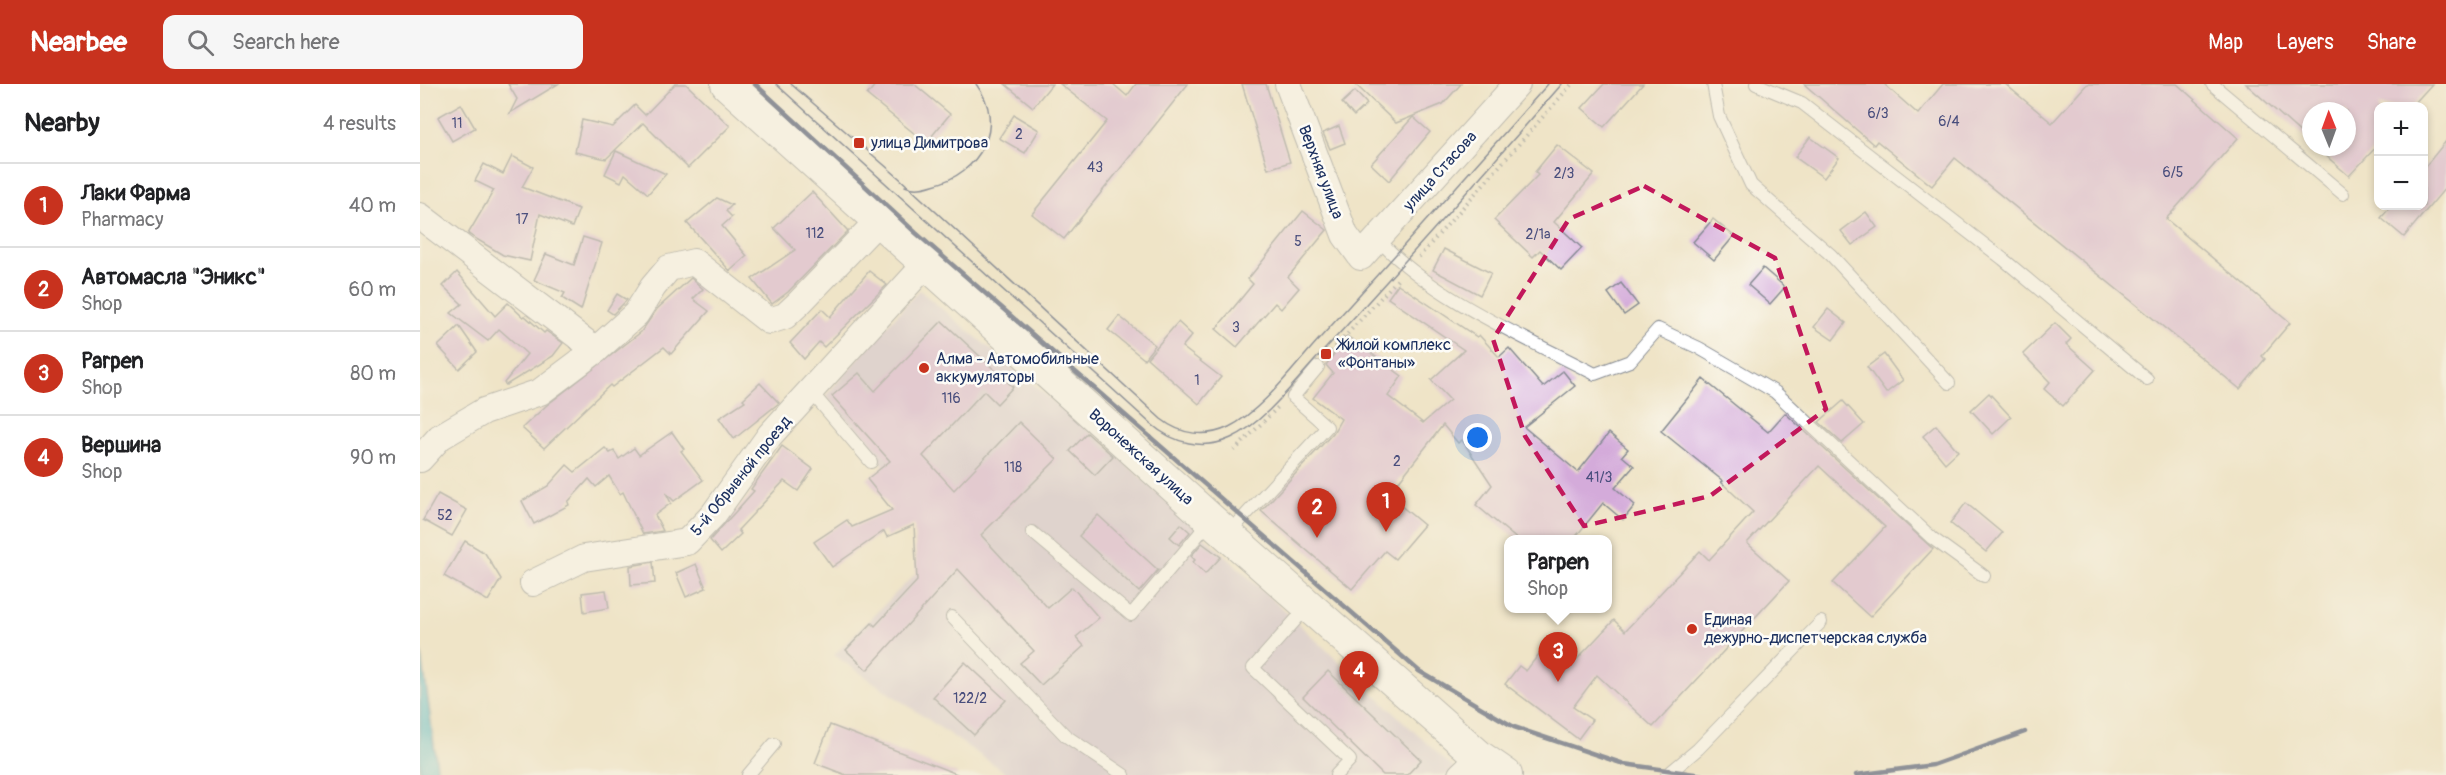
<!DOCTYPE html>
<meta charset="utf-8">
<style>
body{margin:0;font-family:Pangolin,sans-serif;background:#f6f6f6;color:#202124}
.controls{position:absolute;right:18px;top:18px;display:grid;overflow:hidden;border-radius:12px;box-shadow:0 3px 9px #0003}
.controls button{width:54px;height:54px;display:grid;place-items:center;padding:0;border:0;border-bottom:2px solid #e0e0e0;background:#fff;color:#202124;font:30px sans-serif}
.compass{position:absolute;left:1882px;top:18px;width:54px;height:54px;border-radius:50%;background:#fff;box-shadow:0 3px 9px #0003;rotate:359deg}
.you{position:absolute;left:1058px;top:354px;width:21px;height:21px;margin:-15px;border:4px solid #fff;border-radius:50%;background:#1a73e8;box-shadow:0 0 0 9px #1a73e833}
.badge{display:grid;place-items:center;width:39px;height:39px;border-radius:50%;background:#c8321e;color:#fff;font-size:20px;font-weight:700}
.pin{position:absolute;translate:-50% -50px;filter:drop-shadow(0 2px 3px #0008)}
.pin::after{content:'';position:absolute;top:32px;width:21px;height:18px;background:inherit;clip-path:polygon(0 0,100% 0,50% 100%)}
.popup{position:absolute;left:1084px;top:451px;width:108px;height:78px;box-sizing:border-box;display:grid;place-content:center;border-radius:12px;background:#fff;filter:drop-shadow(0 2px 4px #0005);font-size:20px;white-space:nowrap;color:#757577}
.popup b{font-size:22px;color:#202124}
.popup::after{content:'';position:absolute;left:50%;top:100%;margin-left:-12px;border:12px solid transparent;border-top-color:#fff}
.list{margin:0;padding:0;list-style:none}
h2{display:flex;justify-content:space-between;align-items:center;height:78px;margin:0;padding:0 24px;font-size:26px}
h2 small{font-size:20px;font-weight:400;color:#757577}
.list li{display:grid;grid-template-columns:39px 1fr auto;gap:18px;align-items:center;box-sizing:border-box;height:84px;padding:0 24px;border-top:2px solid #e0e0e0}
.list b{display:block;font-size:22px;white-space:nowrap}
.list p{margin:0;font-size:20px;white-space:nowrap;color:#757577}
.list em{font-size:20px;font-style:normal;color:#757577}
.icon{flex:none;width:33px;height:33px;fill:none;stroke:currentColor;stroke-width:2;stroke-linecap:round;stroke-linejoin:round}
.map{position:relative;flex:none;width:2026px;height:691px;overflow:hidden}
header{display:flex;align-items:center;gap:36px;box-sizing:border-box;height:84px;padding:0 30px;background:#c8321e;color:#fff}
header strong{font-size:28px}
nav{display:flex;gap:33px;margin-inline-start:auto;font-size:21px}
.search{width:420px;height:54px;background:#f6f6f6;display:flex;align-items:center;gap:15px;box-sizing:border-box;padding:0 21px;border-radius:12px;color:#757577;font-size:22px}
main{display:flex}
aside{flex:1;background:#fff}
.map>svg:first-child{display:block}
</style>
<header>
<strong>Nearbee</strong>
<div class="search"><svg class="icon" aria-label="search" viewBox="0 0 24 24"><circle cx="10" cy="10" r="6"/><path d="M15 15l6 6"/></svg>Search here</div>
<nav><a>Map</a><a>Layers</a><a>Share</a></nav>
</header>
<main>
<aside>
<h2>Nearby<small>4 results</small></h2>
<ul class="list">
<li><span class="badge">1</span><div><b>Лаки Фарма</b><p>Pharmacy</p></div><em>40 m</em></li>
<li><span class="badge">2</span><div><b>Автомасла &quot;Эникс&quot;</b><p>Shop</p></div><em>60 m</em></li>
<li><span class="badge">3</span><div><b>Parpen</b><p>Shop</p></div><em>80 m</em></li>
<li><span class="badge">4</span><div><b>Вершина</b><p>Shop</p></div><em>90 m</em></li>
</ul>
</aside>
<div class="map">
<svg width="2026" height="691" viewBox="0 0 2026 691">
<rect width="100%" height="100%" fill="#fdfcf7"/>
<filter id="ink" filterUnits="userSpaceOnUse"><feTurbulence type="fractalNoise" baseFrequency=".0167" numOctaves="2"/><feDisplacementMap in="SourceGraphic" scale="12" xChannelSelector="R" yChannelSelector="G"/><feConvolveMatrix kernelMatrix="1 2 1 2 8 2 1 2 1" color-interpolation-filters="sRGB"/></filter>
<filter id="wash" filterUnits="userSpaceOnUse"><feTurbulence type="fractalNoise" baseFrequency=".008" numOctaves="4" result="noise"/><feDisplacementMap in="SourceGraphic" scale="24" xChannelSelector="R" yChannelSelector="G"/><feGaussianBlur stdDeviation="1.35" result="paint"/><feColorMatrix in="noise" values="0 0 0 0 0 0 0 0 0 0 0 0 0 0 0 0 0 1.4 0 .05"/><feComposite in="paint" operator="in"/></filter>
<g filter="url(#wash)">
<rect width="100%" height="100%" fill="#efe4c7"/>
<!-- industrial -->
<polygon fill="#ccbed4" points="499,206 682,357 1041,691 589,691 414,571 528,457 405,312"/>
<!-- water -->
<polygon fill="#54bdd1" stroke="#387698" stroke-width="1.5" points="0,567 2,572 18,691 0,691"/>
<g id="blocks">
<!-- building -->
<g fill="#d4abda">
<polygon points="88,0 138,0 90,29 97,15"/>
<polygon points="255,0 266,0 310,42 268,84 223,39 186,75 155,68 162,36 193,43 215,21 225,31"/>
<polygon points="456,0 494,0 530,30 506,59 447,11"/>
<polygon points="585,0 632,0 613,23"/>
<polygon points="640,0 693,0 707,12 716,0 768,0 644,155 612,130 687,37"/>
<polygon points="822,0 846,0 870,78 848,85"/>
<polygon points="935,0 1041,0 1023,20 976,39"/>
<polygon points="1184,0 1223,0 1184,43 1162,24"/>
<polygon points="1384,0 1464,0 1498,30 1523,0 1585,0 1632,39 1667,0 1757,0 1818,54 1746,135 1870,239 1842,272 1845,275 1820,305 1535,74 1512,102 1457,57 1454,61"/>
<polygon points="1826,0 2012,0 1992,22 1959,22 1959,60 1929,92 1896,63 1927,63 1927,27 1891,27 1891,58"/>
<polygon points="935,7 947,20 934,32 922,19"/>
<polygon points="41,20 55,44 32,57 18,33"/>
<polygon points="594,31 619,46 605,69 579,54"/>
<polygon points="993,33 1010,48 969,97 951,80"/>
<polygon points="919,42 925,59 910,65 903,49"/>
<polygon points="1390,53 1419,74 1404,94 1375,73"/>
<polygon points="2026,57 2026,103 1984,153 1961,134 1971,122 2004,122 2004,84"/>
<polygon points="1137,61 1174,90 1134,138 1162,164 1141,186 1120,166 1113,173 1074,136 1118,91 1115,88"/>
<polygon points="196,67 246,90 228,110 205,90 201,98 185,90"/>
<polygon points="92,72 113,83 102,103 159,125 152,143 120,130 110,177 83,171 48,150 74,106 55,97 64,80 83,90"/>
<polygon points="392,108 428,147 368,208 352,220 332,195 375,166 354,144"/>
<polygon points="297,114 312,121 306,127 312,133 302,142 327,172 310,187 267,139"/>
<polygon points="883,127 907,146 868,193 879,204 861,225 855,219 817,263 796,245 833,200 828,195"/>
<polygon points="1446,128 1457,143 1432,161 1421,147"/>
<polygon points="1293,135 1314,152 1294,176 1273,158"/>
<polygon points="163,153 182,159 161,226 142,214 145,209 114,196 126,170 154,181"/>
<polygon points="1024,165 1071,189 1060,211 1013,186"/>
<polygon points="1343,184 1365,203 1350,220 1328,201"/>
<polygon points="449,187 467,201 404,263 399,258 384,275 370,259 402,225 410,233"/>
<polygon points="37,188 75,232 88,219 103,233 105,232 124,249 126,247 143,259 133,272 86,301 84,299 107,270 79,245 68,257 31,229 42,220 23,202"/>
<polygon points="271,194 283,205 273,215 289,227 251,270 244,263 192,303 190,301 124,364 102,344 127,321 221,248 237,225"/>
<polygon points="1201,199 1218,221 1204,231 1188,209"/>
<polygon points="978,200 1057,253 1059,251 1079,273 1089,264 1123,303 1143,287 1155,302 1104,343 1158,388 1189,349 1208,365 1202,372 1214,382 1195,404 1215,421 1203,436 1183,419 1153,456 1098,456 1056,421 1072,401 1042,356 1038,359 1023,341 968,411 1004,441 975,475 965,467 932,505 841,427 913,349 921,335 893,314 913,289 906,281 927,252 982,292 968,312 1003,339 1030,316 1011,296 1044,266 968,214"/>
<polygon points="197,210 207,216 193,230 187,226"/>
<polygon points="1408,225 1426,239 1413,256 1394,243"/>
<polygon points="699,232 735,261 724,275 688,246"/>
<polygon points="522,237 593,303 577,320 564,307 503,372 534,406 599,338 637,375 561,451 628,524 652,503 679,534 656,553 664,562 621,601 600,579 614,567 538,485 447,586 426,566 452,539 455,542 497,497 494,441 467,453 464,447 412,483 394,458 427,436 432,443 472,426 447,395 470,377 412,312 439,289 455,307"/>
<polygon points="758,238 772,251 762,263 801,293 779,320 727,274"/>
<polygon points="1635,239 1651,255 1646,260 1675,286 1643,322 1624,305 1630,298 1603,270"/>
<polygon points="39,242 57,268 39,285 18,262"/>
<polygon points="1464,270 1483,296 1466,309 1447,283"/>
<polygon points="1283,295 1348,348 1365,329 1513,465 1450,533 1413,499 1465,443 1399,382 1327,459 1369,497 1233,643 1177,591 1153,623 1172,636 1158,655 1085,600 1099,582 1106,587 1119,570 1144,589 1194,536 1205,547 1280,467 1289,476 1333,428 1301,398 1303,397 1241,347"/>
<polygon points="340,299 359,319 314,355 299,334 325,317 323,315"/>
<polygon points="1569,309 1591,333 1573,350 1551,326"/>
<polygon points="1423,317 1444,340 1422,359 1399,338"/>
<polygon points="1516,341 1538,367 1525,379 1503,352"/>
<polygon points="252,348 264,365 261,367 283,396 254,417 246,409 251,419 235,431 243,447 223,450 203,408 200,410 189,392 176,403 169,395 148,418 149,421 114,440 102,417 128,402 147,381 155,388 185,364 190,369 194,367 199,375 214,364 219,371"/>
<polygon points="667,349 693,372 675,391 650,367"/>
<polygon points="362,362 393,385 378,407 364,397 318,446 321,450 301,469 290,456 334,407 331,405"/>
<polygon points="18,410 47,426 32,452 3,436"/>
<polygon points="1546,419 1582,449 1566,468 1530,439"/>
<polygon points="678,431 738,486 719,508 659,452"/>
<polygon points="761,440 770,448 759,461 750,453"/>
<polygon points="45,457 65,469 81,495 68,517 24,492"/>
<polygon points="782,459 801,473 785,490 773,478 775,476 771,472"/>
<polygon points="233,478 235,499 211,501 210,482"/>
<polygon points="276,480 286,504 266,513 256,489"/>
<polygon points="186,506 189,524 164,528 162,509"/>
<polygon points="545,578 586,616 554,651 513,613"/>
<polygon points="908,587 1001,676 987,691 963,691 883,613"/>
<polygon points="410,641 537,690 537,691 426,691 395,679"/>
</g>
</g>
</g>
<g filter="url(#ink)">
<use href="#blocks" fill-opacity="0" stroke="#858a92" stroke-width="1.5"/>
<g fill="none" stroke-linecap="round" stroke-linejoin="round">
<defs>
<g id="service">
<polyline points="1293,0 1299,32 1331,101 1411,171 1529,299"/>
<polyline points="1336,0 1382,19 1583,175 1727,295"/>
<polyline points="1792,0 1923,110"/>
<path d="M958 155C1010 213 1106 254 1175 290L1210 277 1238 245 1279 264 1355 308 1512 454 1564 492"/>
<polyline points="392,309 451,378"/>
<polyline points="612,448 711,531 790,437"/>
<polyline points="808,450 907,343 873,313 898,283"/>
<polyline points="888,522 833,584 930,676 916,691"/>
<polyline points="532,533 646,652 704,691"/>
<polyline points="328,691 354,660"/>
<polyline points="1247,691 1278,665 1401,538"/>
</g>
<g id="minor">
<polyline points="868,0 925,151 941,173 1097,0"/>
<polyline points="0,132 176,266"/>
<polyline points="0,375 20,353 64,327 120,308 176,266 216,230 233,203 249,184 274,178 349,237 365,232 379,219 459,136"/>
<polyline points="113,499 164,474 267,458 293,431 350,351 507,179"/>
<polyline points="1041,691 1060,673"/>
</g>
<polyline id="tertiary" points="307,0 791,436 1060,673 1086,691"/>
</defs>
<!-- service casing -->
<use href="#service" stroke="#858a92" stroke-width="14"/>
<!-- minor casing -->
<use href="#minor" stroke="#858a92" stroke-width="28"/>
<!-- tertiary casing -->
<use href="#tertiary" stroke="#858a92" stroke-width="34"/>
<!-- path -->
<g stroke="#858a92" stroke-width="4" stroke-dasharray="1.5 4.5" stroke-linecap="butt">
<polyline points="999,173 1152,0"/>
<polyline points="907,272 979,194"/>
<polyline points="814,367 860,321"/>
</g>
<!-- service -->
<use href="#service" stroke="#fff" stroke-width="12"/>
<!-- minor -->
<use href="#minor" stroke="#fff" stroke-width="26"/>
<!-- tertiary -->
<use href="#tertiary" stroke="#fff" stroke-width="32"/>
<!-- tram -->
<g stroke="#1b2f5e" stroke-width="1.5">
<path d="M356 0 731 340C753 359 783 367 811 354 846 338 879 292 906 264 986 177 1064 89 1142 0"/>
<path d="M371 0 478 93 741 335C761 351 786 354 809 343 842 327 875 281 900 254 977 170 1052 85 1128 0"/>
<path d="M485 102C494 106 504 104 513 101 559 90 588 42 556 0"/>
</g>
<!-- rail -->
<g stroke="#1b2f5e" stroke-width="4.5">
<polyline points="335,0 496,149 999,587 1094,643 1204,680 1282,691"/>
<polyline points="1436,691 1513,681 1605,648"/>
</g>
</g>
</g>
<!-- marked area -->
<path d="M0 0H2026V691H0ZM1224 102 1355 174 1406 325 1290 412 1164 442 1105 352 1073 255 1149 135Z" fill="#efe4c7" fill-opacity=".55" fill-rule="evenodd"/>
<path fill="none" stroke="#c2185b" stroke-width="4.5" stroke-dasharray="12 8" stroke-linejoin="round" d="M1224 102 1355 174 1406 325 1290 412 1164 442 1105 352 1073 255 1149 135Z"/>
<!-- markers -->
<g fill="#c8321e" stroke="#fdfcf7" stroke-width="2">
<rect x="433" y="53" width="12" height="12" rx="3"/>
<rect x="900" y="264" width="12" height="12" rx="3"/>
<circle cx="504" cy="284" r="6"/>
<circle cx="1272" cy="545" r="6"/>
</g>
<g text-anchor="middle" dominant-baseline="central" stroke-width="5" stroke-linejoin="round" paint-order="stroke">
<!-- number labels -->
<g font-size="14" fill="#494e7d">
<text x="1458" y="29">6/3</text>
<text x="1529" y="37">6/4</text>
<text x="37" y="39">11</text>
<text x="599" y="50">2</text>
<text x="675" y="83">43</text>
<text x="1753" y="88">6/5</text>
<text x="1144" y="89">2/3</text>
<text x="102" y="135">17</text>
<text x="395" y="149">112</text>
<text x="1118" y="150">2/1а</text>
<text x="878" y="157">5</text>
<text x="816" y="243">3</text>
<text x="777" y="296">1</text>
<text x="531" y="314">116</text>
<text x="977" y="377">2</text>
<text x="593" y="383">118</text>
<text x="1179" y="393">41/3</text>
<text x="25" y="431">52</text>
<text x="550" y="614">122/2</text>
</g>
<!-- poi labels -->
<g font-size="16" fill="#1b2f5e" stroke="#fdfcf7" text-anchor="start">
<text x="451" y="59">улица Димитрова</text>
<text x="918" y="261">Жилой комплекс<tspan x="918" dy="18">«Фонтаны»</tspan></text>
<text x="516" y="275">Алма - Автомобильные<tspan x="516" dy="18">аккумуляторы</tspan></text>
<text x="1284" y="536">Единая<tspan x="1284" dy="18">дежурно-диспетчерская служба</tspan></text>
</g>
<!-- street labels -->
<g font-size="16" fill="#1b2f5e" stroke="#fdfcf7">
<text transform="translate(1020 87) rotate(-48)">улица Стасова</text>
<text transform="translate(901 88) rotate(69)">Верхняя улица</text>
<text transform="translate(721 373) rotate(42)">Воронежская улица</text>
<text transform="translate(321 392) rotate(-51)">5-й Обрывной проезд</text>
</g>
</g>
</svg>
<div class="controls">
<button>+</button>
<button>−</button>
</div>
<svg class="compass" viewBox="-18 -18 36 36"><path d="M0-13l5 13h-10z" fill="#e53935"/><path d="M0 13l5-13h-10z" fill="#757577"/></svg>
<div class="you"></div>
<div class="pin badge" style="left:966px;top:448px">1</div>
<div class="pin badge" style="left:897px;top:454px">2</div>
<div class="pin badge" style="left:1138px;top:598px">3</div>
<div class="popup"><b>Parpen</b>Shop</div>
<div class="pin badge" style="left:939px;top:617px">4</div>
</div>
</main>
